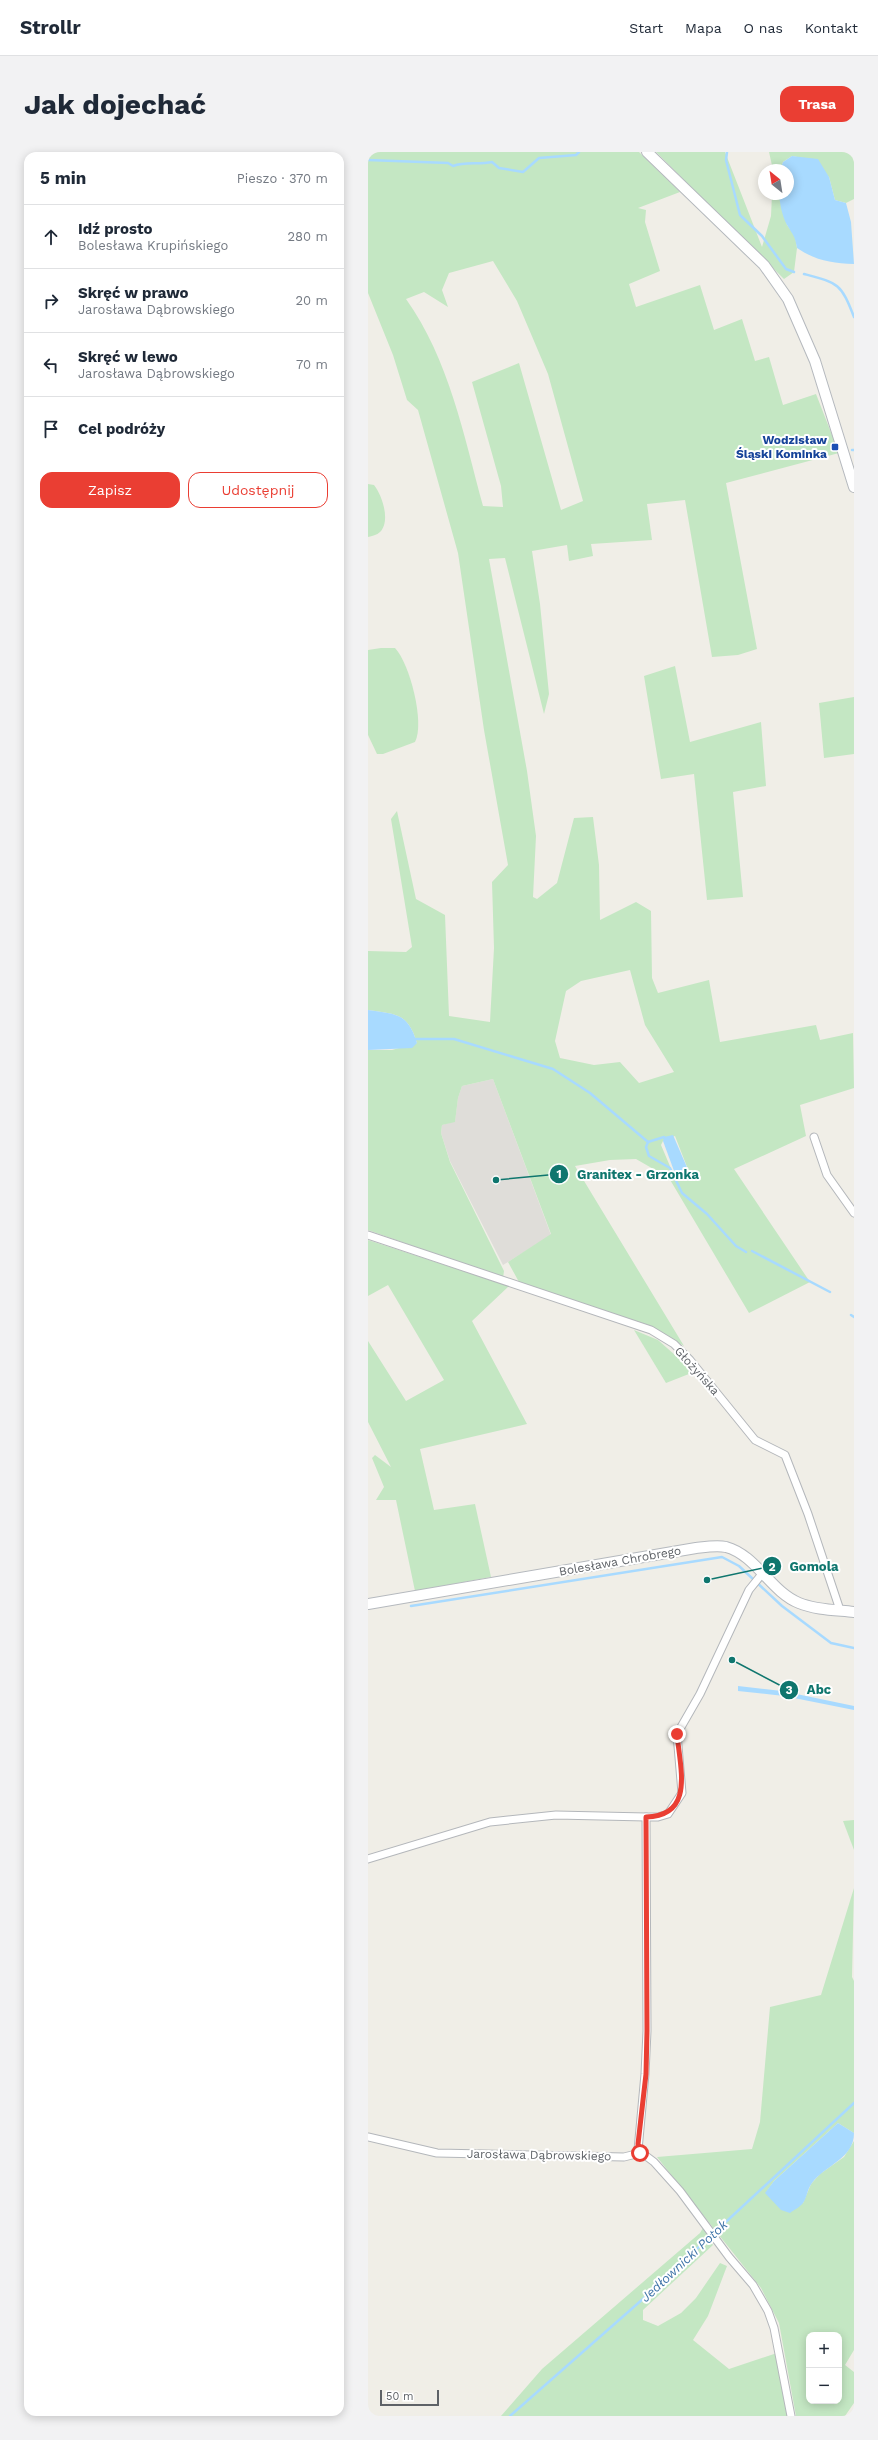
<!DOCTYPE html>
<html lang="pl">
<meta charset="utf-8">
<style>
body{margin:0;font-family:"Work Sans",sans-serif;background:#f2f2f3;color:#1f2937}
.controls{position:absolute;right:12px;bottom:12px;display:grid;overflow:hidden;border-radius:8px;box-shadow:0 2px 10px #0003}
.controls button{width:36px;height:36px;display:grid;place-items:center;padding:0;border:0;border-bottom:1px solid #e0e1e3;background:#fff;color:#1f2937;font:20px sans-serif}
.compass{position:absolute;left:390px;top:12px;width:36px;height:36px;border-radius:50%;background:#fff;box-shadow:0 2px 10px #0003;rotate:330deg}
.scale{position:absolute;left:12px;bottom:10px;width:59px;box-sizing:border-box;padding-left:4px;border:2px solid #5e6267;border-top:0;font-size:11px;line-height:14px;white-space:nowrap;color:#5e6267;-webkit-text-stroke:3px #fff;paint-order:stroke}
.stop{position:absolute;width:12px;height:12px;margin:-9px;border:3px solid #ea3e33;border-radius:50%;background:#fff}
.stop.end{background:#ea3e33;border-color:#fff;box-shadow:0 1px 4px #0008}
.list{margin:0;padding:0;list-style:none}
h2{display:flex;justify-content:space-between;align-items:center;height:52px;margin:0;padding:0 16px;font-size:17px}
h2 small{font-size:13px;font-weight:400;color:#747a83}
.list li{display:grid;grid-template-columns:26px 1fr auto;gap:12px;align-items:center;box-sizing:border-box;height:64px;padding:0 16px;border-top:1px solid #e0e1e3}
.list b{display:block;font-size:15px;white-space:nowrap}
.list p{margin:0;font-size:13px;white-space:nowrap;color:#747a83}
.list em{font-size:13px;font-style:normal;color:#747a83}
.actions{display:flex;gap:8px;padding:12px 16px}
.actions a{flex:1;padding:9px 0;border:1px solid #ea3e33;border-radius:12px;text-align:center;font-size:14px;color:#ea3e33}
.actions .main{background:#ea3e33;color:#fff}
.icon{flex:none;width:22px;height:22px;fill:none;stroke:currentColor;stroke-width:2;stroke-linecap:round;stroke-linejoin:round}
.map{position:relative;flex:none;width:486px;height:2264px;overflow:hidden;border-radius:12px}
header{display:flex;align-items:center;gap:24px;box-sizing:border-box;height:56px;padding:0 20px;background:#fff;border-bottom:1px solid #e0e1e3}
header strong{font-size:19px}
nav{display:flex;gap:22px;margin-inline-start:auto;font-size:14px}
.intro{display:flex;align-items:center;justify-content:space-between;box-sizing:border-box;height:96px;padding:0 24px}
h1{margin:0;font-size:28px}
.button{padding:10px 18px;border-radius:12px;background:#ea3e33;color:#fff;font-size:14px;font-weight:700}
main{display:flex;gap:24px;padding:0 24px}
aside{flex:1;background:#fff;border-radius:12px;box-shadow:0 2px 10px #0003}
.map>svg:first-child{display:block}
</style>
<header>
<strong>Strollr</strong>
<nav><a>Start</a><a>Mapa</a><a>O nas</a><a>Kontakt</a></nav>
</header>
<div class="intro"><h1>Jak dojechać</h1><a class="button">Trasa</a></div>
<main>
<aside>
<h2>5 min<small>Pieszo · 370 m</small></h2>
<ul class="list">
<li><svg class="icon" aria-label="ahead" viewBox="0 0 24 24"><path d="M12 20V5M6 11l6-6 6 6"/></svg><div><b>Idź prosto</b><p>Bolesława Krupińskiego</p></div><em>280 m</em></li>
<li><svg class="icon" aria-label="right" viewBox="0 0 24 24"><path d="M7 20v-9h11M14 6l5 5-5 5"/></svg><div><b>Skręć w prawo</b><p>Jarosława Dąbrowskiego</p></div><em>20 m</em></li>
<li><svg class="icon" aria-label="left" viewBox="0 0 24 24"><path d="M17 20v-9H6M10 6l-5 5 5 5"/></svg><div><b>Skręć w lewo</b><p>Jarosława Dąbrowskiego</p></div><em>70 m</em></li>
<li><svg class="icon" aria-label="arrive" viewBox="0 0 24 24"><path d="M6 21V4h12l-3 4 3 4H6"/></svg><div><b>Cel podróży</b></div></li>
</ul>
<div class="actions"><a class="main">Zapisz</a><a>Udostępnij</a></div>
</aside>
<div class="map">
<svg width="486" height="2264" viewBox="0 0 486 2264">
<rect width="100%" height="100%" fill="#f0eee7"/>
<!-- industrial -->
<polygon fill="#dfddd9" points="125,927 183,1083 135,1113 82,1009 73,981 74,973 87,969 90,946 94,934"/>
<!-- green -->
<g fill="#c4e7c3" fill-rule="evenodd">
<path d="M0 0H271L312 40 270 56 278 58 277 70 292 119 261 132 268 155 332 133 346 178 374 167 387 209 401 205 415 253 448 242 471 301 358 331 389 497 370 503 344 505 317 348 279 352 284 388 223 392 225 404 201 409 199 393 164 399 172 452 181 542 176 562 137 406 121 407 159 619 168 684 165 745 169 747 189 731 206 666 225 665 231 713 232 768 268 750 283 759 284 826 290 841 341 828 352 890 448 873 452 888 485 881 486 936 432 953 438 984 366 1017 442 1130 381 1161 301 1026 268 1007 242 1008 207 1014 316 1194 280 1173 151 1130 140 1110 183 1082 125 927 94 934 90 946 87 970 74 973 73 981 82 1010 136 1119 135 1126 0 1078V898H24L49 891C40 861 28 862 0 858V799L38 800 44 795 23 667 29 659 48 747 77 763 81 864 122 870 126 796 124 730 140 713 116 578 90 401 50 258 39 248 25 203 0 141ZM125 109 149 149 180 222 215 349 193 358 151 211 104 230 133 334 135 355 115 354C96 284 81 207 38 147L56 140 80 155 74 138 81 121ZM262 818 277 873 306 920 271 931 252 910 226 913 192 906 187 889 198 839 213 829ZM307 984 321 1020 307 1026 293 993 295 989Z"/>
<polygon points="288,0 357,0 394,95 403,64 404,42 411,42 419,73 427,84 429,96 426,120 416,127"/>
<polygon points="401,0 486,0 486,47 478,51 467,48 461,25 435,6 424,4 415,10 412,18 405,18"/>
<path d="M0 332 6 333C14 343 23 369 12 380 9 383 4 384 0 385Z"/>
<path d="M13 496H27C42 512 57 571 47 590L15 602H9L0 583V498Z"/>
<polygon points="307,514 322,590 393,570 398,634 365,640 375,745 339,748 326,622 293,627 276,524"/>
<polygon points="486,545 486,602 456,606 451,551"/>
<polygon points="0,1088 141,1134 104,1169 159,1272 52,1297 66,1358 107,1352 123,1425 47,1439 28,1348 8,1348 16,1335 4,1306 7,1303 23,1315 0,1270 0,1189 38,1249 76,1228 20,1133 0,1144"/>
<polygon points="266,1178 290,1188 326,1220 298,1231"/>
<polygon points="486,1668 486,1698 475,1669"/>
<path d="M486 1736 484 1825 486 1829V1981L470 1971 406 2029 399 2039 435 2051 443 2032 452 2022 476 2005 486 1989V2198L477 2213 486 2220V2251L477 2264H428L411 2171 393 2136 289 2005 384 1997 392 1970 402 1855 453 1843ZM441 2183H471V2249H441Z"/>
<polygon points="335,2076 345,2093 275,2158 275,2168 290,2174 313,2161 328,2146 352,2111 359,2114 340,2164 325,2188 361,2217 409,2201 420,2264 133,2264 174,2217 332,2081"/>
</g>
<!-- water -->
<g fill="#a8daff">
<path d="M424 4 450 7 461 25 467 48 478 51 483 70 486 112C464 111 448 109 429 96 427 84 425 83 419 73 414 64 412 52 411 42H420V18H412L415 10Z"/>
<path d="M0 858C28 862 40 861 49 891L44 896 0 898Z"/>
<polygon points="305,983 321,1020 309,1027 295,989 296,985"/>
<polygon points="370,1534 414,1539 486,1554 486,1558 416,1544 370,1539"/>
<path d="M470 1971 486 1981C486 2007 457 2013 444 2031 439 2037 439 2046 435 2051 432 2055 426 2058 422 2061L413 2058 397 2041 406 2029Z"/>
</g>
<g fill="none" stroke-linecap="round" stroke-linejoin="round">
<!-- stream -->
<g stroke="#a8daff" stroke-width="2.5">
<polyline points="359,0 358,8 372,63 394,84 418,117 426,120"/>
<path d="M0 8 80 11 85 14C98 9 110 13 124 10L131 16 155 20 171 6 208 3 211 0"/>
<path d="M436 122C470 131 473 131 486 165"/>
<polyline points="484,298 486,298"/>
<polyline points="48,887 86,887 185,917 222,941 280,990 278,995 281,1004 302,1016 314,1041 339,1062 368,1094 378,1100"/>
<polyline points="280,990 296,985"/>
<polyline points="384,1099 462,1140"/>
<polyline points="483,1163 486,1165"/>
<polyline points="43,1454 354,1405 371,1414 414,1454 463,1491 486,1496"/>
<polyline points="142,2264 276,2146 486,1951"/>
</g>
<defs>
<g id="street">
<polyline points="446,985 459,1023 486,1061"/>
<polyline points="0,1083 283,1178 306,1192 322,1208 387,1288 417,1303 440,1362 472,1458"/>
<polyline points="278,1665 279,1879 277,1922 270,1998 286,2010 312,2039 361,2105 385,2133 400,2159 406,2176 423,2264"/>
<polyline points="0,1707 122,1670 188,1663 278,1665 290,1665 300,1662 314,1641 309,1582 332,1542 381,1438 394,1422"/>
<polyline points="0,1985 69,2001 256,2005 272,2001"/>
</g>
<g id="secondary">
<polyline points="279,0 396,113 420,147 447,209 486,335"/>
<path d="M0 1452 328 1396C337 1395 349 1393 358 1395 388 1403 403 1440 431 1451 448 1458 468 1458 486 1460"/>
</g>
</defs>
<!-- street casing -->
<use href="#street" stroke="#b4b7bb" stroke-width="9"/>
<!-- secondary casing -->
<use href="#secondary" stroke="#b5b9be" stroke-width="12"/>
<!-- street -->
<use href="#street" stroke="#fff" stroke-width="7"/>
<!-- secondary -->
<use href="#secondary" stroke="#fff" stroke-width="10"/>
</g>
<g fill="none" stroke-linecap="round" stroke-linejoin="round">
<!-- route -->
<path stroke="#ea3e33" stroke-width="5" d="M272 2001 270 1992 278 1922 279 1879 278 1665C327 1664 312 1616 309 1582"/>
</g>
<!-- markers -->
<rect fill="#1a4fb4" stroke="#fff" stroke-width="1.5" x="463" y="291" width="8" height="8" rx="2"/>
<g text-anchor="middle" dominant-baseline="central" stroke-width="4" stroke-linejoin="round" paint-order="stroke">
<!-- transit labels -->
<g font-size="12" font-weight="bold" fill="#164399" stroke="#fff" text-anchor="end">
<text x="459" y="288">Wodzisław<tspan x="459" dy="14">Śląski Kominka</tspan></text>
</g>
<!-- street labels -->
<g font-size="12" fill="#5e6267" stroke="#fff">
<text transform="translate(329 1219) rotate(48)">Głożyńska</text>
<text transform="translate(252 1409) rotate(-10)">Bolesława Chrobrego</text>
<text transform="translate(171 2003) rotate(1)">Jarosława Dąbrowskiego</text>
</g>
<!-- water labels -->
<g font-size="13" font-style="italic" fill="#4075a9" stroke="#fff">
<text transform="translate(316 2109) rotate(-43)">Jedłownicki Potok</text>
</g>
</g>
<!-- callouts -->
<path fill="none" stroke="#0f766e" stroke-width="1.5" d="M128 1028L191 1022M339 1428L404 1414M364 1508L421 1538"/>
<g fill="#0f766e" stroke="#fff" stroke-width="1.5">
<circle cx="128" cy="1028" r="4"/>
<circle cx="339" cy="1428" r="4"/>
<circle cx="364" cy="1508" r="4"/>
<circle cx="191" cy="1022" r="10"/>
<circle cx="404" cy="1414" r="10"/>
<circle cx="421" cy="1538" r="10"/>
</g>
<g font-size="12" text-anchor="middle" font-weight="bold" fill="#fff">
<text x="191" y="1026">1</text>
<text x="404" y="1419">2</text>
<text x="421" y="1542">3</text>
</g>
<g font-size="13" text-anchor="middle" font-weight="bold" fill="#0f766e" stroke="#fff" stroke-width="4" stroke-linejoin="round" paint-order="stroke">
<text x="270" y="1027">Granitex - Grzonka</text>
<text x="446" y="1419">Gomola</text>
<text x="451" y="1542">Abc</text>
</g>
</svg>
<div class="controls">
<button>+</button>
<button>−</button>
</div>
<svg class="compass" viewBox="-18 -18 36 36"><path d="M0-13l5 13h-10z" fill="#e53935"/><path d="M0 13l5-13h-10z" fill="#747a83"/></svg>
<div class="scale">50 m</div>
<div class="stop" style="left:272px;top:2001px"></div>
<div class="stop end" style="left:309px;top:1582px"></div>
</div>
</main>
